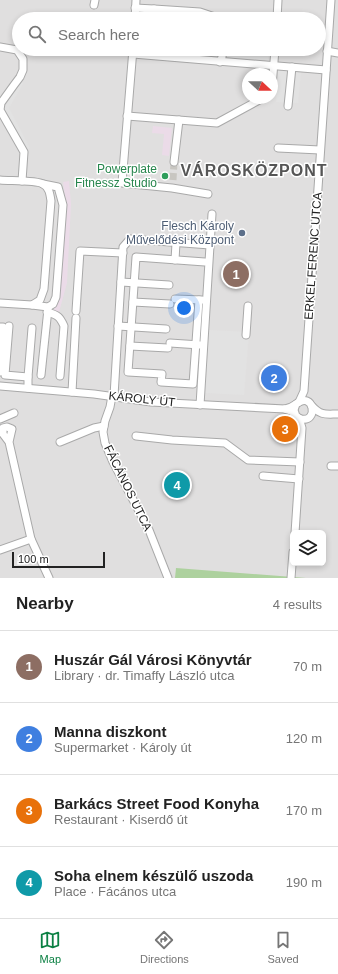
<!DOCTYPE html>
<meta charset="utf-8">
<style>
body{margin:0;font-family:Arial,sans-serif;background:#f6f6f6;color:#222}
.controls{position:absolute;right:12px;bottom:12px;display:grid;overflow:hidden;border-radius:6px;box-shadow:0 2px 6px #0003}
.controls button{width:36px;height:36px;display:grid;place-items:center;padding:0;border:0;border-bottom:1px solid #e0e0e0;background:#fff;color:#222;font:20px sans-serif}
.compass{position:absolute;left:242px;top:68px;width:36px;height:36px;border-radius:50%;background:#fff;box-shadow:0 2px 6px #0003;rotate:112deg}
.scale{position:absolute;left:12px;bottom:10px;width:93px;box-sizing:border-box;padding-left:4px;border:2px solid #222;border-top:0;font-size:11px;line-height:14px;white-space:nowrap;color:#222;-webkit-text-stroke:3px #fff;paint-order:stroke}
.you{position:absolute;left:184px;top:308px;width:14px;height:14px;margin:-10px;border:3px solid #fff;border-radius:50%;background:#1a73e8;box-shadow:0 0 0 6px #1a73e833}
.badge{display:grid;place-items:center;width:26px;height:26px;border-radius:50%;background:#0b8043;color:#fff;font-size:13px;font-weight:700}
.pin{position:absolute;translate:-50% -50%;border:2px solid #fff;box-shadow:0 1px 4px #0006}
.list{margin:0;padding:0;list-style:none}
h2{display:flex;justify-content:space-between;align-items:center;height:52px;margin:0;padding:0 16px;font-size:17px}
h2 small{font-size:13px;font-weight:400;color:#767676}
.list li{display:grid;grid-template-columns:26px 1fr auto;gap:12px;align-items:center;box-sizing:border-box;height:72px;padding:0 16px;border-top:1px solid #e0e0e0}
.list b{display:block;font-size:15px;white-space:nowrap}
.list p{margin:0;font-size:13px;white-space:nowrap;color:#767676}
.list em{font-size:13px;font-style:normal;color:#767676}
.icon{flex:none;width:22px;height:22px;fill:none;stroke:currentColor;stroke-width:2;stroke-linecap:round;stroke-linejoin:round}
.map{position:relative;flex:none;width:338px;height:578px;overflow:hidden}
.search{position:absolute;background:#fff;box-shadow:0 2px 6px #0003;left:12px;right:12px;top:12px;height:44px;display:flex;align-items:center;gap:10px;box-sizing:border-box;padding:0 14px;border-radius:22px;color:#767676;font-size:15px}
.sheet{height:340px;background:#fff}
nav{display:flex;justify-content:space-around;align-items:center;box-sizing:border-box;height:56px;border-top:1px solid #e0e0e0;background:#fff;font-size:11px;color:#767676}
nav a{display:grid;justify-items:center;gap:2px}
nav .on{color:#0b8043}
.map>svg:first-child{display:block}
</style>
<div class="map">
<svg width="338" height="578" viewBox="0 0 338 578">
<rect width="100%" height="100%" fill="#f2efe9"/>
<!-- residential -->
<path fill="#e0dfdf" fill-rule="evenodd" d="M0 0H338V578H0ZM19 19H319V49H19ZM248 74H272V98H248ZM293 533H323V563H293Z"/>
<!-- industrial -->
<g fill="#ebdbe8">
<polygon points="154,49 196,49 211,50 211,56 154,51"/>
<polygon points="153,126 172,128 169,156 162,155 164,134 152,133"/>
<polygon points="69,181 71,204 67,283 59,312 54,310 61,284 66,204 63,182"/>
</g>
<!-- forest -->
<polygon fill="#add19e" points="176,568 306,578 175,578"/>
<!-- parking -->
<g fill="#e2e2e2">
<polygon points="237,15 263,17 263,19 232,19"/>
<polygon points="220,49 268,49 268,60 222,57"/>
<polygon points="278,70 301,71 298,103 276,102"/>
<polygon points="20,77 23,84 9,108 30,148 24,152 0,110"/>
<polygon points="209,330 249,332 244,395 205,393"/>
</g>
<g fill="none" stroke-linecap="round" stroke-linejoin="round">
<!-- minor-tunnel -->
<polyline stroke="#c8c6c1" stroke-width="7" stroke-dasharray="7 3.5" stroke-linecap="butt" points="173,180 174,162"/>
<defs>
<g id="minor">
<polyline points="94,5 95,0"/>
<polyline points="135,8 154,9 153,19"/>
<polyline points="154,9 200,12 215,17 233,19"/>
<polyline points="135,19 136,0"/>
<polyline points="277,19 278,0"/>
<polyline points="0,47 17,50 23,59 23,70 20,77 14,85 1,103 0,110 24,152 22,181"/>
<polyline points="133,49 122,183 172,188 208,194"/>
<polyline points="327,51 338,53"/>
<polyline points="133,54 326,70"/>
<polyline points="220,62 222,57 223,49"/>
<polyline points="272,87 275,49"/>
<polyline points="288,106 292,67"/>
<polyline points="127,116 217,123 263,98"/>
<polyline points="278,148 320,150"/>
<polyline points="174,162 179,120"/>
<path d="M0 180C9 181 36 180 43 184 49 187 50 194 51 201L44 289 40 300 32 305 0 303"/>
<polyline points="175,260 176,243"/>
<polyline points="121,282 169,285"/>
<polyline points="175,299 202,300"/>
<polyline points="199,300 193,384 161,382 162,374 128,372 136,257 205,262"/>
<polyline points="133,302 170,304"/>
<polyline points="32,305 48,307 53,304 56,297 63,205 58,187 43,184"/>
<polyline points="76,311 80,251 123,253"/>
<path d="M47 312C58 315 60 317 64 326L60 376"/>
<polyline points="9,326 5,375 28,377"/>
<polyline points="118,326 166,329"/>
<polyline points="0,327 3,327 3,330 0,372"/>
<polyline points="246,335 248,306"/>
<polyline points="170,343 200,345"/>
<polyline points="130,346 168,348"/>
<polyline points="41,375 48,309"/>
<polyline points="0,386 94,394 151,402 285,409 291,407 296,404"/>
<polyline points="28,388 28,377 32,328"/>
<polyline points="72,392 76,318"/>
<polyline points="112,396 110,407 105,421 103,432 105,443 113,462 149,530 168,578"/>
<polyline points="114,396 123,247 130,239 210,245"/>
<polyline points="299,402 304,391 331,0"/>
<polyline points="200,405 212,214"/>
<path d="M312 406C321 416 326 414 338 414"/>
<path d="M285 409C287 410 289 410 291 411 295 414 297 418 301 419 319 423 314 390 296 404L294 410 296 416"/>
<polyline points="0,419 14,413"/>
<polyline points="136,436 172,440 225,443 248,460 300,462"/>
<polyline points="9,442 3,434 3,428 7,427 12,429 9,442 31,539 49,578"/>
<polyline points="60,442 94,428 104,426"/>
<polyline points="331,466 338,466"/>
<polyline points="263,476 299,479"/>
<polyline points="295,533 302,428 299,418"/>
<polyline points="0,550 31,539"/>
<polyline points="291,578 293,552"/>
</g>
</defs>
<!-- minor casing -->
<use href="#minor" stroke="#a9a9a9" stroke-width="9"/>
<!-- minor -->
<use href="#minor" stroke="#fff" stroke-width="7"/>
</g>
<!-- markers -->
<circle fill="#2e9e5b" stroke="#fff" stroke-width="1.5" cx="165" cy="176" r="4"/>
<circle fill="#5c6f8a" stroke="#fff" stroke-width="1.5" cx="242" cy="233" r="4"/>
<g text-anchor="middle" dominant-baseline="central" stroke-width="3" stroke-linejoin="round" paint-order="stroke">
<!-- leisure labels -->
<g font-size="12" fill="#27864d" stroke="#fff" text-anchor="end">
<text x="157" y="169">Powerplate<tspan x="157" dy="14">Fitnessz Studio</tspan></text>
</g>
<!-- service labels -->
<g font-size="12" fill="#4e5e75" stroke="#fff" text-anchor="end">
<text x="234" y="226">Flesch Károly<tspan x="234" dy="14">Művelődési Központ</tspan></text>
</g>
<!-- street labels -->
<g font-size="12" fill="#222" stroke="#fff">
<text transform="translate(313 256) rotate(-86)">ERKEL FERENC UTCA</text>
<text transform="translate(142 399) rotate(6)">KÁROLY ÚT</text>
<text transform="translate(128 488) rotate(64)">FÁCÁNOS UTCA</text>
</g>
<!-- district labels -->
<g font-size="16" font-weight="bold" letter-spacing="1" fill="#555" stroke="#fff">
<text x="254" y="170">VÁROSKÖZPONT</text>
</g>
</g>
</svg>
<div class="controls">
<button><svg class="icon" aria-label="layers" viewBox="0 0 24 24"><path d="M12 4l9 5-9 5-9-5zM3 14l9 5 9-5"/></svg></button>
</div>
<svg class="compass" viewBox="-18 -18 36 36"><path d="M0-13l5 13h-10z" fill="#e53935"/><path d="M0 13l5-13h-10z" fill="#767676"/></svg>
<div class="scale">100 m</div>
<div class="you"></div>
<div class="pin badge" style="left:236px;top:274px;background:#8d6e63">1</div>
<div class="pin badge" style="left:274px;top:378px;background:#3f7fe0">2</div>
<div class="pin badge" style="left:285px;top:429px;background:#e8710a">3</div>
<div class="pin badge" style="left:177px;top:485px;background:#0f9aa8">4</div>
<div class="search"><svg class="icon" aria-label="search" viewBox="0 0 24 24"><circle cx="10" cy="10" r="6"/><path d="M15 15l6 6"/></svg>Search here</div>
</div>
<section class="sheet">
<h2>Nearby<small>4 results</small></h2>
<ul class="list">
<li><span class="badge" style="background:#8d6e63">1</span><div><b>Huszár Gál Városi Könyvtár</b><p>Library · dr. Timaffy László utca</p></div><em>70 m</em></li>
<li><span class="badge" style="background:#3f7fe0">2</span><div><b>Manna diszkont</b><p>Supermarket · Károly út</p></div><em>120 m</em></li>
<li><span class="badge" style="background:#e8710a">3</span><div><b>Barkács Street Food Konyha</b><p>Restaurant · Kiserdő út</p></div><em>170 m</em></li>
<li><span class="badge" style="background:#0f9aa8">4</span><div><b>Soha elnem készülő uszoda</b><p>Place · Fácános utca</p></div><em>190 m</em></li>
</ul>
</section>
<nav>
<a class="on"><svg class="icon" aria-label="map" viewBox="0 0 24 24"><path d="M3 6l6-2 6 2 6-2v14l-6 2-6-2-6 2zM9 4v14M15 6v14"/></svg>Map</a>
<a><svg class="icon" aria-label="directions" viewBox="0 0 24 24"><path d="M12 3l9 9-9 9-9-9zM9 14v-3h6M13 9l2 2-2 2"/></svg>Directions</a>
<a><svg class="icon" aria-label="saved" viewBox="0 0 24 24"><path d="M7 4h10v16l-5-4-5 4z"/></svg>Saved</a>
</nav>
